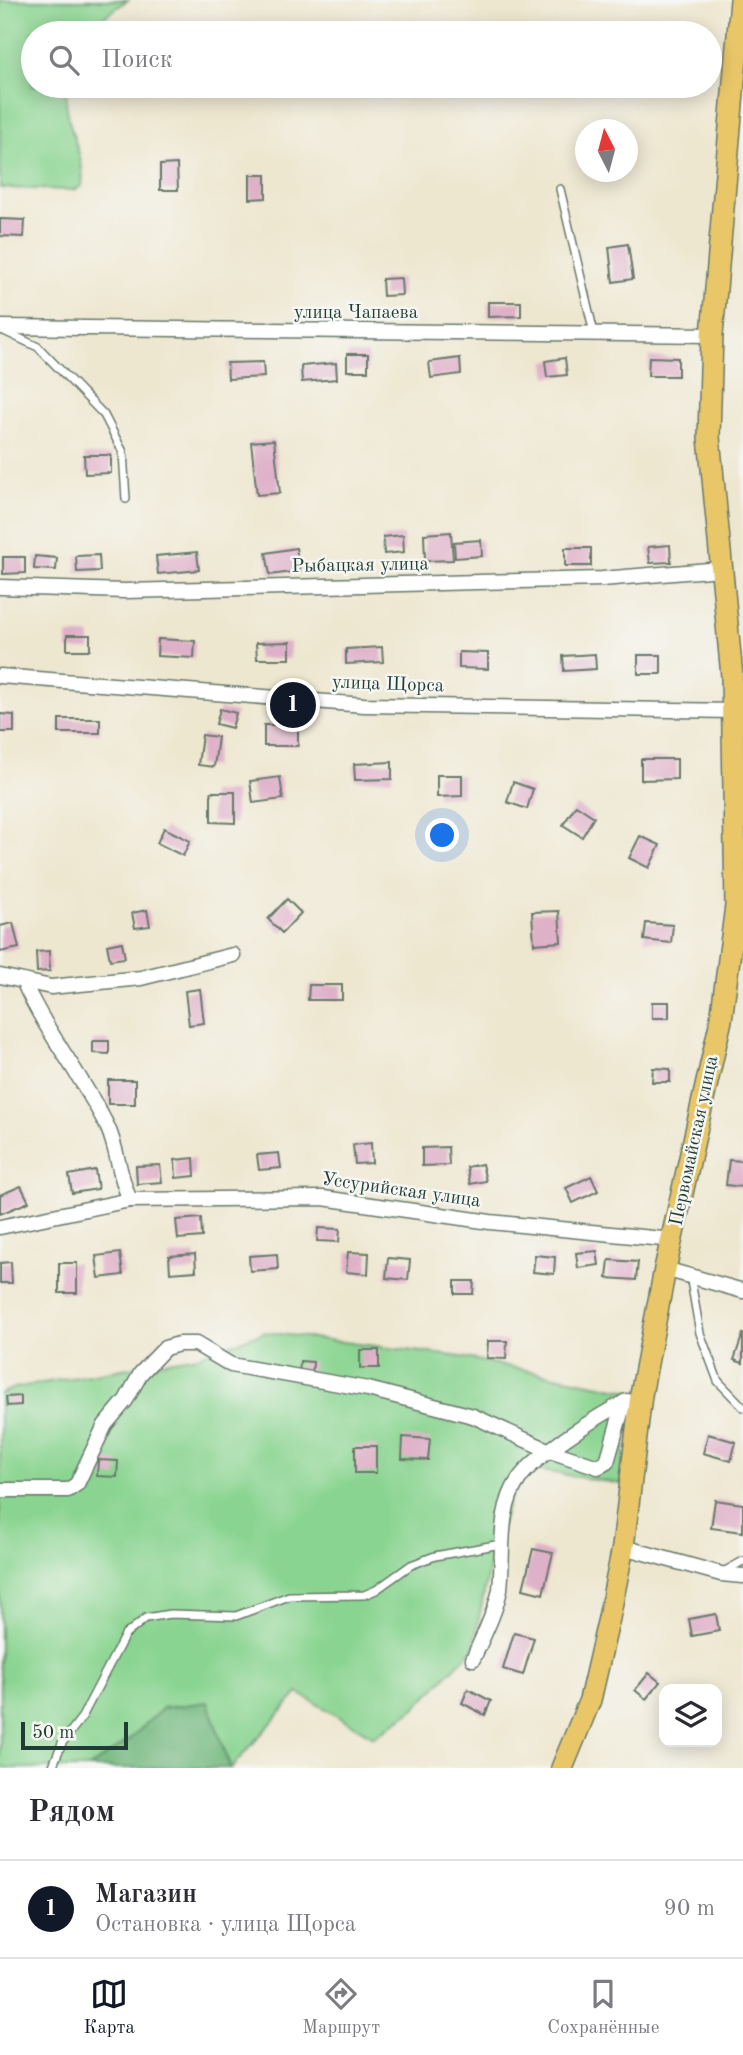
<!DOCTYPE html>
<html lang="ru">
<meta charset="utf-8">
<style>
body{margin:0;font-family:"Old Standard TT",serif;background:#f7f7f7;color:#2b2b33}
.controls{position:absolute;right:21px;bottom:21px;display:grid;overflow:hidden;border-radius:14px;box-shadow:0 4px 18px #0003}
.controls button{width:63px;height:63px;display:grid;place-items:center;padding:0;border:0;border-bottom:2px solid #e1e1e2;background:#fff;color:#2b2b33;font:35px sans-serif}
.compass{position:absolute;left:575px;top:119px;width:63px;height:63px;border-radius:50%;background:#fff;box-shadow:0 4px 18px #0003;rotate:354deg}
.scale{position:absolute;left:21px;bottom:18px;width:107px;box-sizing:border-box;padding-left:7px;border:4px solid #1f3d34;border-top:0;font-size:19px;line-height:24px;white-space:nowrap;color:#1f3d34;-webkit-text-stroke:5px #f6f6f2;paint-order:stroke}
.you{position:absolute;left:443px;top:836px;width:24px;height:24px;margin:-18px;border:5px solid #fff;border-radius:50%;background:#1a73e8;box-shadow:0 0 0 10px #1a73e833}
.badge{display:grid;place-items:center;width:46px;height:46px;border-radius:50%;background:#111827;color:#fff;font-size:23px;font-weight:700}
.pin{position:absolute;translate:-50% -50%;border:4px solid #fff;box-shadow:0 2px 7px #0006}
.list{margin:0;padding:0;list-style:none}
h2{display:flex;justify-content:space-between;align-items:center;height:91px;margin:0;padding:0 28px;font-size:30px}
h2 small{font-size:23px;font-weight:400;color:#7c7c81}
.list li{display:grid;grid-template-columns:46px 1fr auto;gap:21px;align-items:center;box-sizing:border-box;height:98px;padding:0 28px;border-top:2px solid #e1e1e2}
.list b{display:block;font-size:26px;white-space:nowrap}
.list p{margin:0;font-size:23px;white-space:nowrap;color:#7c7c81}
.list em{font-size:23px;font-style:normal;color:#7c7c81}
.icon{flex:none;width:38px;height:38px;fill:none;stroke:currentColor;stroke-width:2;stroke-linecap:round;stroke-linejoin:round}
.map{position:relative;flex:none;width:743px;height:1768px;overflow:hidden}
.search{position:absolute;background:#fff;box-shadow:0 4px 18px #0003;left:21px;right:21px;top:21px;height:77px;display:flex;align-items:center;gap:18px;box-sizing:border-box;padding:0 24px;border-radius:38px;color:#7c7c81;font-size:26px}
.sheet{height:189px;background:#fff}
nav{display:flex;justify-content:space-around;align-items:center;box-sizing:border-box;height:98px;border-top:2px solid #e1e1e2;background:#fff;font-size:19px;color:#7c7c81}
nav a{display:grid;justify-items:center;gap:4px}
nav .on{color:#111827}
.map>svg:first-child{display:block}
</style>
<div class="map">
<svg width="743" height="1768" viewBox="0 0 743 1768">
<rect width="100%" height="100%" fill="#f6f6f2"/>
<filter id="ink" filterUnits="userSpaceOnUse"><feTurbulence type="fractalNoise" baseFrequency=".0143" numOctaves="2"/><feDisplacementMap in="SourceGraphic" scale="14" xChannelSelector="R" yChannelSelector="G"/><feConvolveMatrix kernelMatrix="1 2 1 2 8 2 1 2 1" color-interpolation-filters="sRGB"/></filter>
<filter id="wash" filterUnits="userSpaceOnUse"><feTurbulence type="fractalNoise" baseFrequency=".00686" numOctaves="4" result="noise"/><feDisplacementMap in="SourceGraphic" scale="28" xChannelSelector="R" yChannelSelector="G"/><feGaussianBlur stdDeviation="1.57" result="paint"/><feColorMatrix in="noise" values="0 0 0 0 0 0 0 0 0 0 0 0 0 0 0 0 0 1.4 0 .05"/><feComposite in="paint" operator="in"/></filter>
<g filter="url(#wash)">
<rect width="100%" height="100%" fill="#eee7d0"/>
<!-- green -->
<g fill="#89d490" stroke="#548862" stroke-width="2">
<path d="M0 0H128L105 16 91 33H33V86H68C59 121 87 152 82 186L74 190 0 188Z"/>
<polygon points="265,1332 461,1357 630,1391 621,1484 530,1469 511,1495 489,1567 473,1649 414,1709 374,1737 298,1693 231,1768 207,1702 163,1708 129,1740 89,1768 0,1768 0,1394 14,1388 197,1356"/>
</g>
<!-- forest -->
<polygon fill="#6eb67a" stroke="#467a57" stroke-width="2" points="208,1702 230,1768 89,1768 129,1740 163,1708"/>
<g id="blocks">
<!-- building -->
<g fill="#dfb1c9">
<polygon points="177,164 178,190 160,190 160,165"/>
<polygon points="250,175 266,175 266,198 250,199"/>
<polygon points="0,219 25,220 24,237 0,236"/>
<polygon points="628,244 633,279 613,282 609,247"/>
<polygon points="401,278 402,295 383,296 382,279"/>
<polygon points="488,302 521,302 521,316 488,317"/>
<rect x="347" y="354" width="21" height="17"/>
<polygon points="649,357 678,358 678,376 648,376"/>
<polygon points="460,358 461,374 431,378 429,362"/>
<polygon points="565,358 567,375 547,377 545,361"/>
<polygon points="263,362 264,377 228,379 227,363"/>
<polygon points="336,363 337,379 302,382 301,366"/>
<polygon points="274,440 280,493 257,495 251,442"/>
<polygon points="84,455 111,455 111,473 85,474"/>
<polygon points="451,532 453,560 425,561 424,534"/>
<polygon points="403,535 404,552 384,554 383,537"/>
<polygon points="481,540 482,556 455,558 454,542"/>
<polygon points="670,545 671,562 650,563 648,547"/>
<polygon points="296,548 300,571 270,575 266,553"/>
<rect x="565" y="548" width="26" height="18"/>
<polygon points="197,552 199,570 158,574 156,556"/>
<polygon points="99,555 100,571 77,572 76,556"/>
<polygon points="35,556 57,558 56,570 34,569"/>
<polygon points="3,557 25,557 25,573 3,574"/>
<rect x="67" y="635" width="23" height="15"/>
<polygon points="158,639 195,641 194,658 157,656"/>
<polygon points="290,642 290,659 257,659 256,643"/>
<polygon points="382,647 383,662 346,664 346,649"/>
<polygon points="459,652 488,653 488,669 459,668"/>
<polygon points="595,654 596,669 564,671 563,656"/>
<rect x="638" y="655" width="23" height="19"/>
<polygon points="220,709 236,713 232,728 216,724"/>
<polygon points="0,714 14,715 14,732 0,732"/>
<rect x="59" y="719" width="41" height="14"/>
<rect x="264" y="725" width="34" height="21"/>
<polygon points="202,735 218,737 214,767 198,765"/>
<polygon points="641,759 677,759 677,779 641,780"/>
<polygon points="392,762 392,779 355,780 354,764"/>
<polygon points="437,775 462,775 462,796 437,797"/>
<polygon points="280,777 283,799 253,803 250,781"/>
<polygon points="513,782 533,789 527,809 507,802"/>
<polygon points="211,792 235,792 235,823 211,822"/>
<polygon points="576,805 594,817 582,837 563,825"/>
<polygon points="164,828 190,841 183,856 157,843"/>
<polygon points="640,836 660,845 649,868 629,858"/>
<polygon points="287,899 301,913 282,933 268,919"/>
<polygon points="147,910 150,926 135,928 132,913"/>
<polygon points="559,911 561,942 534,944 532,912"/>
<polygon points="13,923 19,948 0,952 0,926"/>
<polygon points="646,923 673,925 671,943 644,940"/>
<polygon points="122,942 125,958 110,960 107,945"/>
<polygon points="49,951 50,971 37,972 36,952"/>
<polygon points="309,985 342,985 342,1000 308,1000"/>
<polygon points="200,989 204,1023 189,1025 185,991"/>
<rect x="652" y="1002" width="17" height="16"/>
<polygon points="93,1041 109,1041 109,1054 93,1053"/>
<polygon points="653,1068 670,1069 670,1082 652,1082"/>
<rect x="108" y="1080" width="27" height="24"/>
<polygon points="371,1143 372,1163 355,1164 353,1145"/>
<polygon points="448,1147 449,1165 422,1166 422,1148"/>
<polygon points="279,1153 281,1168 259,1170 257,1155"/>
<polygon points="194,1158 195,1176 176,1178 175,1160"/>
<polygon points="729,1160 743,1161 743,1187 726,1185"/>
<polygon points="482,1164 486,1181 470,1184 467,1167"/>
<polygon points="160,1165 162,1182 137,1184 136,1166"/>
<polygon points="95,1170 98,1189 72,1193 69,1175"/>
<polygon points="591,1176 598,1191 573,1203 566,1188"/>
<polygon points="21,1186 29,1202 0,1214 0,1195"/>
<polygon points="201,1218 202,1237 178,1239 176,1220"/>
<polygon points="318,1228 340,1229 339,1242 317,1241"/>
<polygon points="597,1251 599,1265 578,1268 576,1253"/>
<polygon points="348,1252 369,1253 368,1274 346,1272"/>
<polygon points="120,1253 123,1275 99,1278 96,1256"/>
<polygon points="195,1254 196,1271 170,1273 169,1256"/>
<polygon points="277,1254 278,1269 250,1271 249,1256"/>
<polygon points="535,1255 555,1257 554,1274 533,1272"/>
<polygon points="388,1258 410,1260 408,1280 386,1278"/>
<polygon points="609,1260 638,1262 636,1280 607,1278"/>
<polygon points="11,1262 12,1283 0,1283 0,1263"/>
<rect x="59" y="1263" width="18" height="30"/>
<polygon points="455,1281 474,1281 473,1294 455,1294"/>
<polygon points="743,1333 743,1363 734,1360"/>
<polygon points="488,1341 507,1341 506,1359 487,1358"/>
<rect x="360" y="1350" width="19" height="18"/>
<polygon points="300,1361 313,1362 312,1376 299,1375"/>
<polygon points="21,1396 21,1405 7,1406 6,1397"/>
<polygon points="708,1434 736,1442 731,1461 703,1453"/>
<polygon points="403,1437 430,1439 428,1460 402,1459"/>
<rect x="355" y="1446" width="21" height="27"/>
<polygon points="98,1460 118,1461 117,1477 97,1476"/>
<polygon points="715,1500 743,1504 743,1532 711,1528"/>
<polygon points="533,1549 553,1553 543,1594 523,1589"/>
<polygon points="716,1614 719,1631 692,1636 689,1619"/>
<polygon points="514,1633 534,1638 523,1675 503,1669"/>
<polygon points="649,1673 660,1682 646,1699 635,1690"/>
<polygon points="468,1689 491,1701 485,1715 462,1703"/>
</g>
</g>
</g>
<g filter="url(#ink)">
<use href="#blocks" fill-opacity="0" stroke="#67786b" stroke-width="2"/>
<g fill="none" stroke-linecap="round" stroke-linejoin="round">
<defs>
<g id="service">
<polyline points="560,189 594,333"/>
<polyline points="4,331 38,347 104,415 123,452 126,499"/>
<polyline points="690,1275 700,1333 718,1381 743,1407"/>
<polyline points="725,1571 743,1561"/>
<polyline points="52,1768 62,1743 82,1717 125,1635 146,1618 170,1614 236,1616 289,1596 364,1595 376,1590 411,1565 435,1556 501,1544"/>
</g>
<g id="minor">
<polyline points="0,327 712,335"/>
<polyline points="0,587 125,591 602,579 721,569"/>
<polyline points="0,676 364,705 734,711"/>
<polyline points="0,976 51,987 70,985 141,978 233,955"/>
<path d="M24 983C47 1034 83 1077 108 1128 118 1151 119 1177 130 1200"/>
<polyline points="0,1227 130,1200 323,1198 490,1222 673,1240"/>
<polyline points="665,1269 743,1291"/>
<polyline points="0,1490 68,1490 77,1484 105,1425 126,1400 141,1373 165,1348 179,1344 196,1344 231,1365 368,1389 473,1416 550,1451 598,1467 607,1462 624,1402"/>
<polyline points="623,1547 721,1574 743,1576"/>
<path d="M473 1659C482 1638 496 1612 500 1589 504 1553 497 1510 519 1479 534 1456 601 1414 627 1401"/>
</g>
<polyline id="primary" points="562,1768 590,1700 609,1618 623,1547 641,1395 665,1269 721,1020 736,906 732,676 709,437 712,335 741,0"/>
</defs>
<!-- service casing -->
<use href="#service" stroke="#67786b" stroke-width="10"/>
<!-- minor casing -->
<use href="#minor" stroke="#67786b" stroke-width="17"/>
<!-- primary casing -->
<use href="#primary" stroke="#67786b" stroke-width="24"/>
<!-- service -->
<use href="#service" stroke="#fff" stroke-width="7"/>
<!-- minor -->
<use href="#minor" stroke="#fff" stroke-width="14"/>
<!-- primary -->
<use href="#primary" stroke="#e9c769" stroke-width="21"/>
</g>
</g>
<g text-anchor="middle" dominant-baseline="central" stroke-width="5" stroke-linejoin="round" paint-order="stroke">
<!-- street labels -->
<g font-size="19" fill="#1f3d34" stroke="#f6f6f2">
<text x="356" y="313">улица Чапаева</text>
<text transform="translate(360 566) rotate(-1)">Рыбацкая улица</text>
<text transform="translate(388 685) rotate(2)">улица Щорса</text>
<text transform="translate(695 1141) rotate(-78)">Первомайская улица</text>
<text transform="translate(401 1191) rotate(8)">Уссурийская улица</text>
</g>
</g>
</svg>
<div class="controls">
<button><svg class="icon" aria-label="layers" viewBox="0 0 24 24"><path d="M12 4l9 5-9 5-9-5zM3 14l9 5 9-5"/></svg></button>
</div>
<svg class="compass" viewBox="-18 -18 36 36"><path d="M0-13l5 13h-10z" fill="#e53935"/><path d="M0 13l5-13h-10z" fill="#7c7c81"/></svg>
<div class="scale">50 m</div>
<div class="you"></div>
<div class="pin badge" style="left:293px;top:705px">1</div>
<div class="search"><svg class="icon" aria-label="search" viewBox="0 0 24 24"><circle cx="10" cy="10" r="6"/><path d="M15 15l6 6"/></svg>Поиск</div>
</div>
<section class="sheet">
<h2>Рядом<small></small></h2>
<ul class="list">
<li><span class="badge">1</span><div><b>Магазин</b><p>Остановка · улица Щорса</p></div><em>90 m</em></li>
</ul>
</section>
<nav>
<a class="on"><svg class="icon" aria-label="map" viewBox="0 0 24 24"><path d="M3 6l6-2 6 2 6-2v14l-6 2-6-2-6 2zM9 4v14M15 6v14"/></svg>Карта</a>
<a><svg class="icon" aria-label="directions" viewBox="0 0 24 24"><path d="M12 3l9 9-9 9-9-9zM9 14v-3h6M13 9l2 2-2 2"/></svg>Маршрут</a>
<a><svg class="icon" aria-label="saved" viewBox="0 0 24 24"><path d="M7 4h10v16l-5-4-5 4z"/></svg>Сохранённые</a>
</nav>
